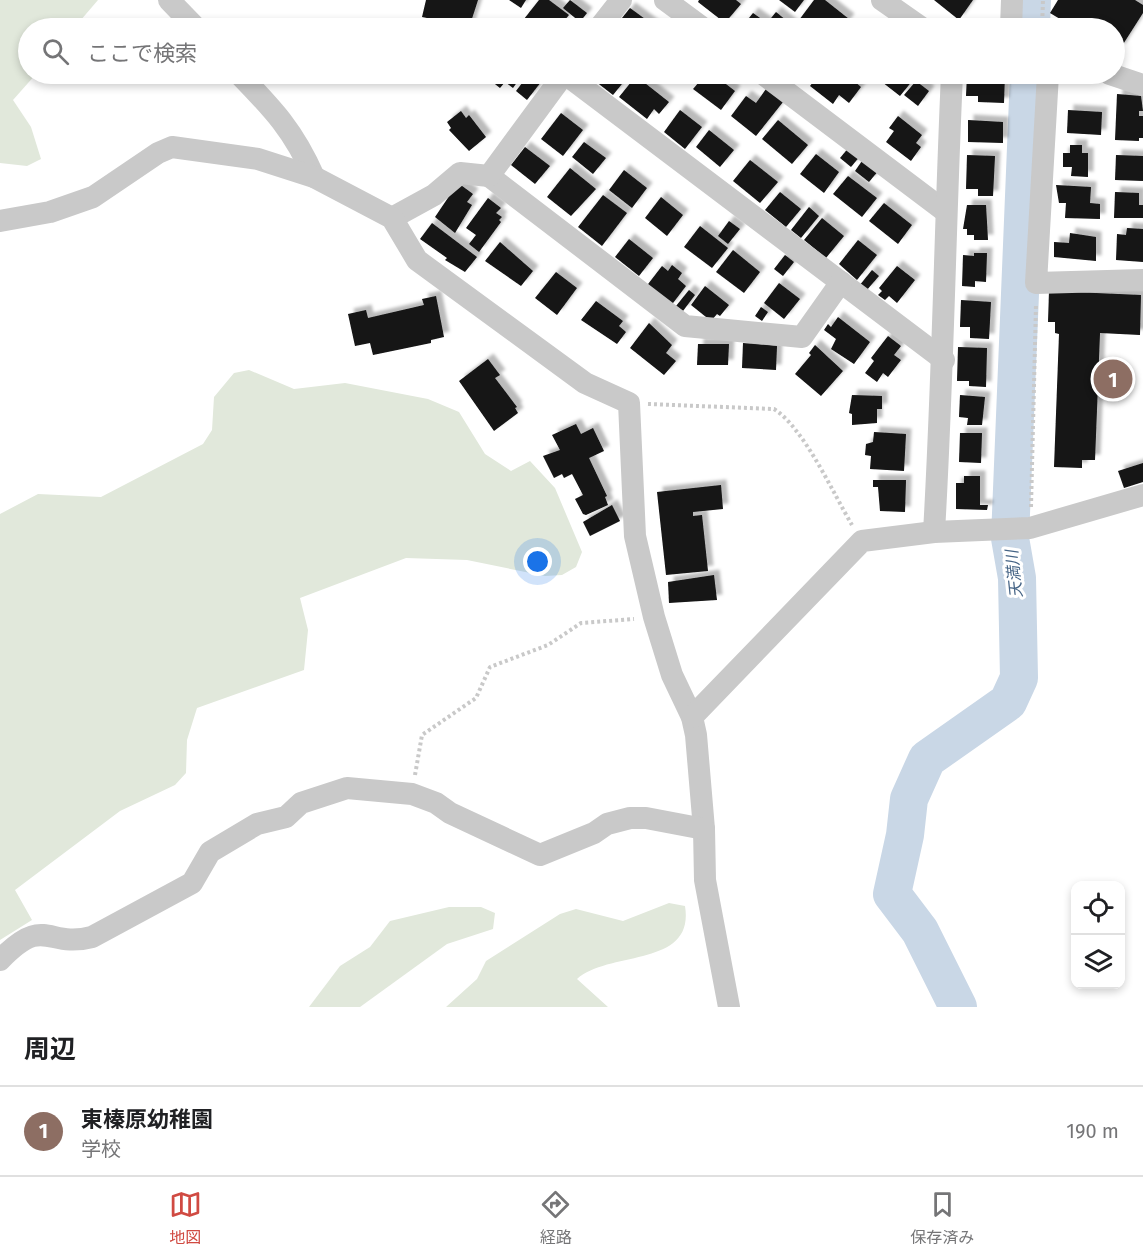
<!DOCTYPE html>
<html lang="ja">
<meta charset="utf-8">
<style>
body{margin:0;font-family:"Fira Sans","Noto Sans JP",sans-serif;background:#f2f2f2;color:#202124}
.controls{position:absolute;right:18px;bottom:18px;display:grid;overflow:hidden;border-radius:12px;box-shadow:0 3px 9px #0003}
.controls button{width:54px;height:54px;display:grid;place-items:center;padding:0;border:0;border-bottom:2px solid #e0e0e0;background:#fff;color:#202124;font:30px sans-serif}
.you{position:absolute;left:538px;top:562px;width:21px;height:21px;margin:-15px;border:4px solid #fff;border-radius:50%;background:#1a73e8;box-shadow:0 0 0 9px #1a73e833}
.badge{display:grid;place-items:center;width:39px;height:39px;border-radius:50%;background:#d04a42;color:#fff;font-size:20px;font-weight:700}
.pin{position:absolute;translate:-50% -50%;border:3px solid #fff;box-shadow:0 2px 6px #0006}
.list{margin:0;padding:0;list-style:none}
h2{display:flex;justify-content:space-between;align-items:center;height:78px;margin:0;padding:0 24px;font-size:26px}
h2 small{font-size:20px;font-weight:400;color:#757577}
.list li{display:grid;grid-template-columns:39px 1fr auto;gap:18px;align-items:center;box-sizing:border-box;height:90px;padding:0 24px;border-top:2px solid #e0e0e0}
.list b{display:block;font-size:22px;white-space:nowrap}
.list p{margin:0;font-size:20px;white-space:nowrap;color:#757577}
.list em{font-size:20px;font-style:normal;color:#757577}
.icon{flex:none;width:33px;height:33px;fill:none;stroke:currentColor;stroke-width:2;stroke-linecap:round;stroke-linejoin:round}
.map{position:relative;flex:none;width:1143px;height:1007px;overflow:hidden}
.search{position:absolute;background:#fff;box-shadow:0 3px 9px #0003;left:18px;right:18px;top:18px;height:66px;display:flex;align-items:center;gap:15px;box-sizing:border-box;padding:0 21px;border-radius:33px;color:#757577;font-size:22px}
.sheet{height:168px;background:#fff}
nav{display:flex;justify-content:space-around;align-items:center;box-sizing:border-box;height:84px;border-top:2px solid #e0e0e0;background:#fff;font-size:16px;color:#757577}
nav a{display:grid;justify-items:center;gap:3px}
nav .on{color:#d04a42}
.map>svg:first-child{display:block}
</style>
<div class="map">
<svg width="1143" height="1007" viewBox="0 0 1143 1007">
<defs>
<filter id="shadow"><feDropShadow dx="5.5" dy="-5.5" stdDeviation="1.5" flood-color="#0004"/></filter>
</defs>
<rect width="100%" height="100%" fill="#fff"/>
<!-- green -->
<g fill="#e1e8db">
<polygon points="0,0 98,0 74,28 28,28 28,74 36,74 13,100 31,127 41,159 27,166 0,163"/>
<polygon points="249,370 294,389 345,383 428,399 459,412 485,454 511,471 530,461 555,488 582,552 576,567 562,575 545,576 467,560 406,558 300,598 308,630 304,670 197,708 187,740 186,773 175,785 120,811 15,890 32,920 0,940 0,514 38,494 101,497 203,444 212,430 214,397 234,373"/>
<path d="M669 903 685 906C695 968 610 950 577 979L608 1007H446L477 979 486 961 560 914 576 909 623 921Z"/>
<polygon points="449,907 481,907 495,913 493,929 447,944 360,1007 309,1007 340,966 370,947 390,921"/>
</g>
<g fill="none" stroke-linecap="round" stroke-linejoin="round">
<!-- river -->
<g stroke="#c9d7e6" stroke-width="38">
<polyline points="1031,28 1032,0"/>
<polyline points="958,1007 920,931 892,894 905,835 909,799 927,759 1008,702 1019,678 1017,578 1010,538 1029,74"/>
</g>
</g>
<!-- building -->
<g fill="#131313" filter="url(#shadow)">
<polygon points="426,0 478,0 469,28 424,28 427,18 422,17"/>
<polygon points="509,0 526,0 521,8"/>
<polygon points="539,0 549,0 569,15 558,28 537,28 524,19"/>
<polygon points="570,0 587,13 580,22 563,8"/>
<polygon points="699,0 736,0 741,4 725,23 698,2"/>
<polygon points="779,0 804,0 795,12"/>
<polygon points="814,0 825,0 849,19 842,28 810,28 799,20"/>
<polygon points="934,0 973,0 959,20"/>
<polygon points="1058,0 1135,0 1143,5 1143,13 1120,49 1114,45 1114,28 1075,28 1050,13"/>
<polygon points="630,8 641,16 657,28 614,28"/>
<polygon points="776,12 792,25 790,28 741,28 753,13 767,23"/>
<polygon points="489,74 523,74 513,88 505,82 500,88 486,77"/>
<polygon points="529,74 541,82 527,100 516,91"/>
<polygon points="586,74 630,74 613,95"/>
<polygon points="706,74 713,74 735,91 721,110 693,89"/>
<polygon points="819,74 838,74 845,79 847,75 861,87 849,103 839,95 833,104 810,86"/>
<polygon points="882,74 915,74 917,75 900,96 882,82 887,77"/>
<polygon points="967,74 1005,74 1004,103 978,102 978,96 966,96"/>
<polygon points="636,76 669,102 659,114 654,109 647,119 619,97"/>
<polygon points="916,81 929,91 918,106 904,95"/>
<polygon points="766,89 783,102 756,136 731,116 746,96 756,103"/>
<polygon points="1117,94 1141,96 1143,111 1139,111 1139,116 1143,116 1143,138 1139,138 1139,141 1115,140"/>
<polygon points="680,110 702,127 685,149 664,132"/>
<polygon points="1068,110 1102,112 1101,135 1067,133"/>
<polygon points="461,111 466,118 469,115 486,137 469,151 449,130 451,128 447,122"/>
<polygon points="561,113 583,130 563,156 541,139"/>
<polygon points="898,116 922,135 916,143 921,147 911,161 886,142 894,131 889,128"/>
<polygon points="778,120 808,145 792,164 762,139"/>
<polygon points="968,120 1003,122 1003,143 968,142"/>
<polygon points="709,130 734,150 720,167 696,147"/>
<polygon points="584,142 606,158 593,174 572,157"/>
<polygon points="1070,145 1082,145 1082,153 1088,153 1088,177 1071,176 1072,167 1063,167 1063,153 1070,153"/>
<polygon points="850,146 861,155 851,167 840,158"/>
<polygon points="525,147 550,166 535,184 511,165"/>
<polygon points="816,154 839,172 824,193 800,174"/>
<polygon points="967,155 995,156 993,196 978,196 978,189 966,189"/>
<polygon points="1116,155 1143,156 1143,181 1115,180"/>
<polygon points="864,158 879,170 869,182 855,171"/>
<polygon points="750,160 778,182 760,203 733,181"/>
<polygon points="570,168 596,189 571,216 547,197"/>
<polygon points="624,170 647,188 632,208 609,190"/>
<polygon points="848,176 877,198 862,217 833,194"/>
<polygon points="458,183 473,194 467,202 472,205 455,233 435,217"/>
<polygon points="1056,185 1091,187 1090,203 1100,204 1100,219 1065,218 1066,203 1059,203"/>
<polygon points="780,192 801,209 786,227 765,210"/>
<polygon points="1115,192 1139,193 1139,205 1143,205 1143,218 1114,218"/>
<polygon points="603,195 627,213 602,246 578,227"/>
<polygon points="661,197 683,215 667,236 645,218"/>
<polygon points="488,198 501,208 496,213 502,217 499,220 501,222 479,252 469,244 476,235 466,228"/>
<polygon points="884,203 912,225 898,244 869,221"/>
<polygon points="967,205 986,205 988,240 974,240 974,235 967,235 967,229 963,229"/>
<polygon points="809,207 819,216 801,238 791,230"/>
<polygon points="822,218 844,236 826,258 804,240"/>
<polygon points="729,221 740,229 728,244 718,236"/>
<polygon points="432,223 477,257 465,272 445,260 447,258 420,239"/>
<polygon points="700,226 728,248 712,268 684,247"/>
<polygon points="1127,228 1143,229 1143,262 1116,260 1117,234 1126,235"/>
<polygon points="1070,233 1096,237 1096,261 1054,257 1054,242 1069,243"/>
<polygon points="629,239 653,258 639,276 615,257"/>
<polygon points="858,240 877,255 857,280 839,264"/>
<polygon points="500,242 533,271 521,286 485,261"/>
<polygon points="733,250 760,272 744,293 716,272"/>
<polygon points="974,253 987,253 986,282 975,281 975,287 962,286 963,255 974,256"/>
<polygon points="785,255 794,262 783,276 774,269"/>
<polygon points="672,265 682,273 678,279 686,286 670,307 645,288 662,266 668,271"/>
<polygon points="897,266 915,280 897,303 889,296 885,300 878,295 882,291 879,288"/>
<polygon points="872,270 879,276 866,291 859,286"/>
<polygon points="556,272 577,288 557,315 535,298"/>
<polygon points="779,283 800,299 784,319 764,303"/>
<polygon points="705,286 729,305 720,316 717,314 711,321 691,305"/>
<polygon points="689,290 695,295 683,311 676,306"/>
<polygon points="1049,291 1141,295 1140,335 1100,333 1095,460 1082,460 1082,468 1054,467 1059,334 1055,333 1055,322 1048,322"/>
<polygon points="436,296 444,337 431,340 431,343 373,355 370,343 355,346 348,314 366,310 368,318 424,305 422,299"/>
<polygon points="961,300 991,302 989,339 970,338 970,327 960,327"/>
<polygon points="596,301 623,321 619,326 626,332 617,344 581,320"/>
<polygon points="761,307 768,312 762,321 755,316"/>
<polygon points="838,317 870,342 854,364 831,349 836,339 824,330 828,324 831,327"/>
<polygon points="649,323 672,345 666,353 676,361 664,375 630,348"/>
<polygon points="888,336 901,346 894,355 901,360 888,377 883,373 877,382 865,373 874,361 871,358"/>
<polygon points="743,343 777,346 776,370 742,368"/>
<polygon points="698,344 729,344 728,365 697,365"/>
<polygon points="815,345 843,371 821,396 795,374 811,355 809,353"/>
<polygon points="958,347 987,348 986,387 969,386 969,381 957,381"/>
<polygon points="488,359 500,375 495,378 517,407 515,408 518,413 494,431 459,381"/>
<polygon points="852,395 882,396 882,409 877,409 877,423 852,425 852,414 849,413"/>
<polygon points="960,395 985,397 982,425 967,425 968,418 959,417"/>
<polygon points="576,424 581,434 593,428 604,451 589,458 607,496 605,497 608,505 586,515 583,514 575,499 583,495 572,474 564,478 562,474 554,478 543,456 560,450 552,435"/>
<polygon points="874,432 906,434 904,471 870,469 871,456 865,455 866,444 873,442"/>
<polygon points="960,433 982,433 981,463 959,462"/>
<polygon points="1143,463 1143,482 1124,488 1118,471"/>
<polygon points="964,476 980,476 980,505 988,505 987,510 956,509 956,483 964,483"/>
<polygon points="873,480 906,480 905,512 880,511 878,487 873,487"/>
<polygon points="721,485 723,509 693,512 693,516 702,515 708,571 666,575 657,492"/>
<polygon points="612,505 620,521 590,536 583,522"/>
<polygon points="714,575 717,600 669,603 668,582"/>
</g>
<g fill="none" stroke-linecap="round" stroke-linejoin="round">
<!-- path -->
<g stroke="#c9c9c9" stroke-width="4" stroke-dasharray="3 3" stroke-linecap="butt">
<polyline points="1042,28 1043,0"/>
<path d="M648 404 774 409C804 428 833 493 852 525"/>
<polyline points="1031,507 1036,304"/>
<polyline points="415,775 422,735 476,698 490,667 548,645 581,623 634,619"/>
</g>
<!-- minor -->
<g stroke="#c9c9c9" stroke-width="22">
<polyline points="169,0 196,28"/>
<polyline points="665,0 703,28"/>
<polyline points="882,0 922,28"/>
<polyline points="599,28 621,0"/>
<polyline points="1011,28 1012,0"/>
<path d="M239 74C273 109 294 131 314 177"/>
<polyline points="565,74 944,360"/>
<polyline points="763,74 946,212"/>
<polyline points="1048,74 1036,283 1143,280"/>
<polyline points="1110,74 1143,85"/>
<polyline points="489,176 685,326 802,337 841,282"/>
<polyline points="392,218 434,195 460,173 489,176 564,74"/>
<polyline points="0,221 50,212 93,197 158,153 172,147 258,159 314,177 392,218 417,260 585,383 629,403 635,536 654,617 672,675 692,717 696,735 704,829 705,880 729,1007"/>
<path d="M934 532C943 379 945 226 952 74"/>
<polyline points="692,717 862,541 934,532 1030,528 1143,495"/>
<path d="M0 960C46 913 46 949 92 937L192 883 210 852 257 824 286 817 301 803 347 788 412 794 436 803 450 813 540 855 594 833 607 824 630 818H646L704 829"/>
</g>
</g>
<g text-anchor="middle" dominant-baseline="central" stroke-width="6" stroke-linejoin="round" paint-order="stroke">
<!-- water labels -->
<g font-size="16" font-style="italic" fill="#446385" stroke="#fff">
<text transform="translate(1014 574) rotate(-96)">天満川</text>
</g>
</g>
</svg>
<div class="controls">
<button><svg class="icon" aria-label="locate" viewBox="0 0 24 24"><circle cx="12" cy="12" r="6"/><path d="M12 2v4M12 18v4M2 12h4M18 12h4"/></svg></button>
<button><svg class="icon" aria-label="layers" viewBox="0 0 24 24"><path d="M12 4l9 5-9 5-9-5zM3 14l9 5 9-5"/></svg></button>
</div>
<div class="you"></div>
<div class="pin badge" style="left:1113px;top:379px;background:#8d6e63">1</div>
<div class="search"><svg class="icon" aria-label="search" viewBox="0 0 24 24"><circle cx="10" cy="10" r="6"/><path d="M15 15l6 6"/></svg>ここで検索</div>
</div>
<section class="sheet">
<h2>周辺<small></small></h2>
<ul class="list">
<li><span class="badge" style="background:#8d6e63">1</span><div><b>東榛原幼稚園</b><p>学校</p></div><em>190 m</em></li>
</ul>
</section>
<nav>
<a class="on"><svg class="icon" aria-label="map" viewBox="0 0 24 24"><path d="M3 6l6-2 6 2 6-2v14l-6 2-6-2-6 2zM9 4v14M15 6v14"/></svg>地図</a>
<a><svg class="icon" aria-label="directions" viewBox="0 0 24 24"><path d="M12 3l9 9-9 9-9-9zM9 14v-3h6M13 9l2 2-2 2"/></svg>経路</a>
<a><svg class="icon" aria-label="saved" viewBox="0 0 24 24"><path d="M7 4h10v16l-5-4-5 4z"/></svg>保存済み</a>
</nav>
